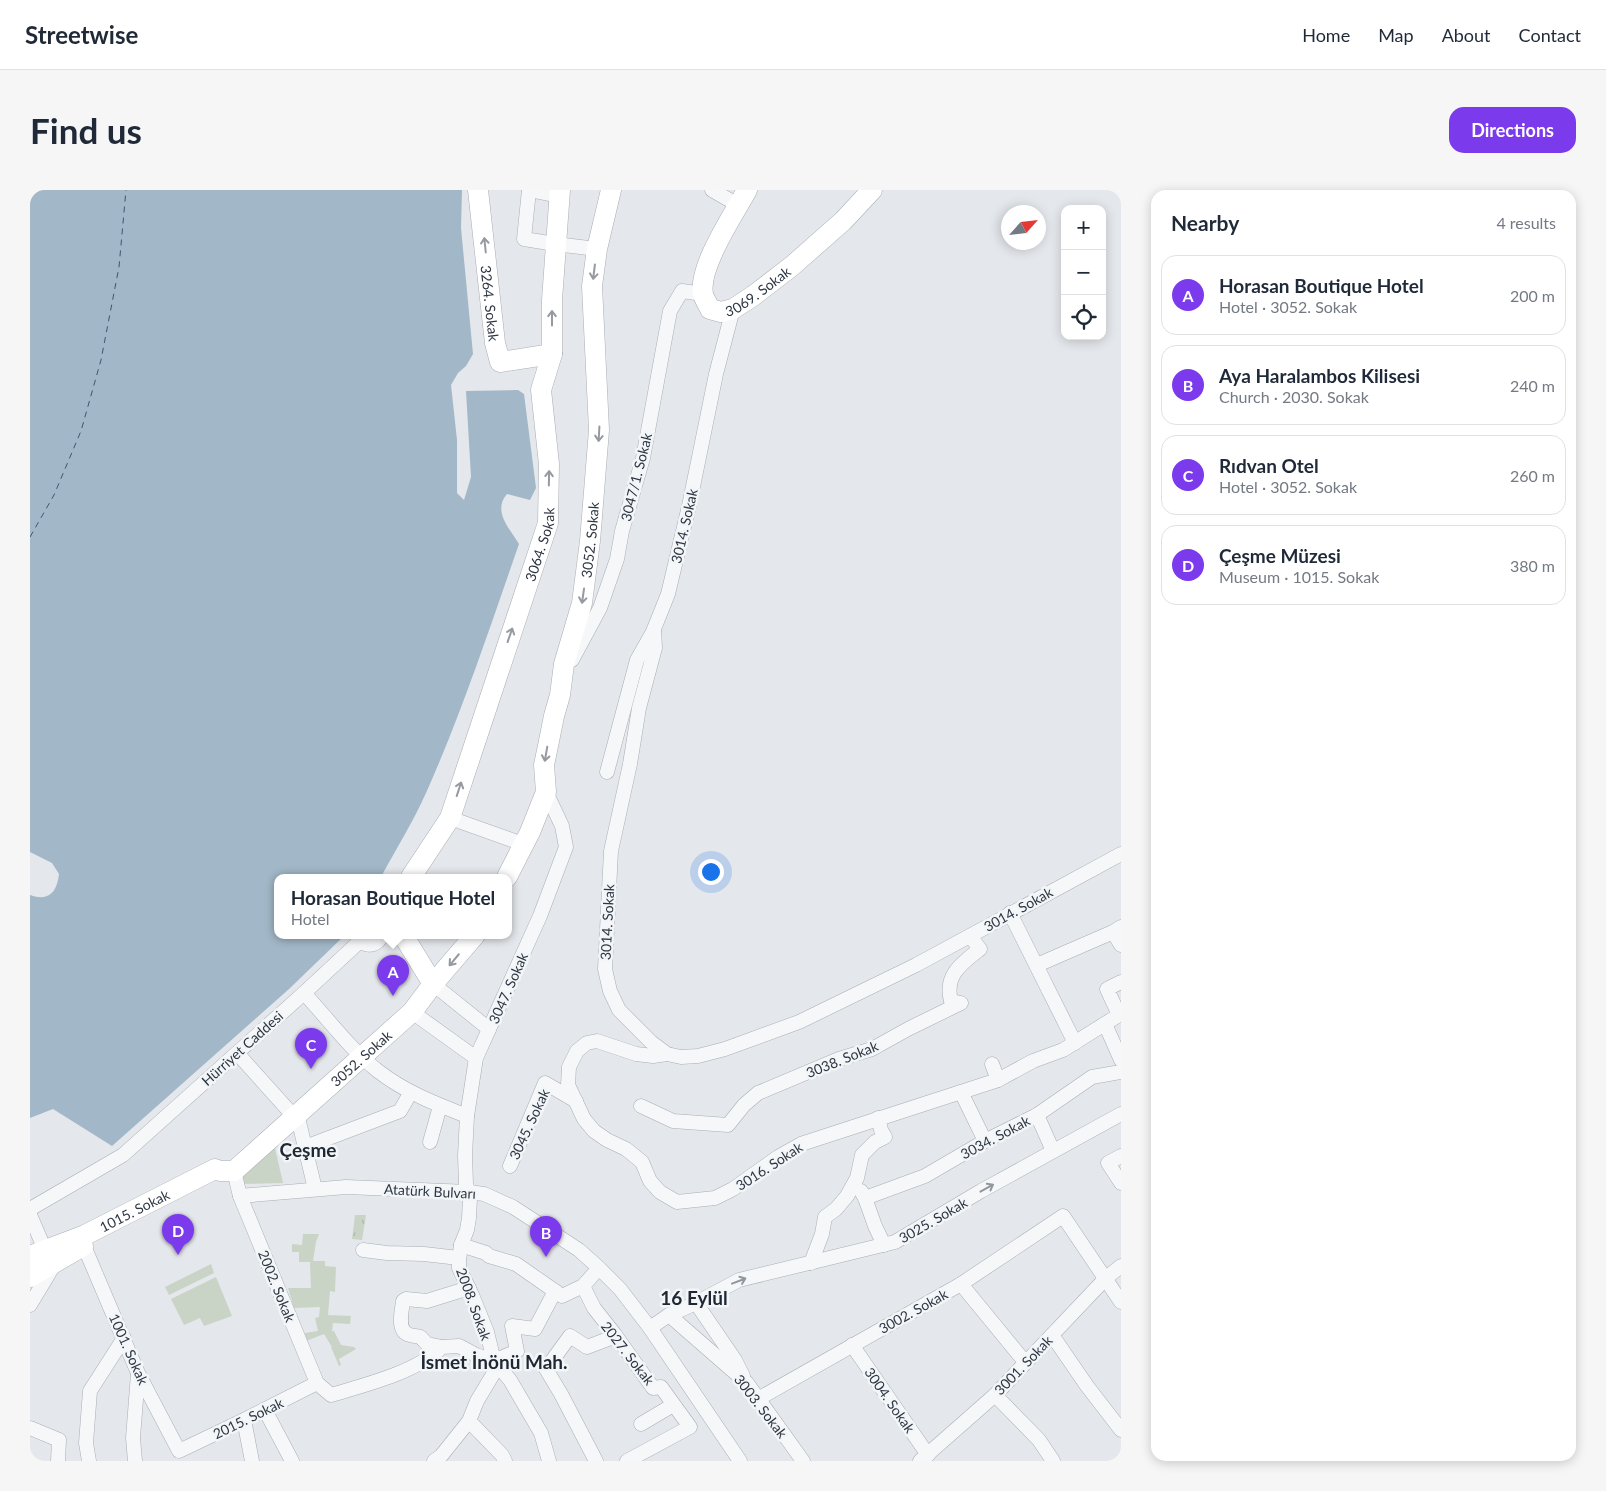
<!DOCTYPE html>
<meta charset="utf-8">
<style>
body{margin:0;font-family:Lato,sans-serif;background:#f6f6f7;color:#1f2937}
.controls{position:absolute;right:15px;top:15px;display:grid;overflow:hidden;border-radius:10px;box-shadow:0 2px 12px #0003}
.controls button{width:45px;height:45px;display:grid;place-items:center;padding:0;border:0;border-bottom:1px solid #e0e1e3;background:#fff;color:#1f2937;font:25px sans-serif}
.compass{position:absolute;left:971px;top:15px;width:45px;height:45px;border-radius:50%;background:#fff;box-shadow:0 2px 12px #0003;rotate:63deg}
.you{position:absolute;left:680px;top:681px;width:18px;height:18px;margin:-12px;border:4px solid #fff;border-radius:50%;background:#1a73e8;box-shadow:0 0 0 8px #1a73e833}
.badge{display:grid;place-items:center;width:32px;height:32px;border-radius:50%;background:#7c3aed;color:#fff;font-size:16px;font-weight:700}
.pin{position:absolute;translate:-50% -41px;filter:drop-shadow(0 1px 2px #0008)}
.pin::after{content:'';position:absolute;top:26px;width:18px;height:15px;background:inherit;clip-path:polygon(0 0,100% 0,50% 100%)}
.popup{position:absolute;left:244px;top:684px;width:238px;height:65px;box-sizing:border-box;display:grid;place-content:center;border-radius:10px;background:#fff;filter:drop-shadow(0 1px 4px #0005);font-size:16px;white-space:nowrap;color:#747a83}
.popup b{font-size:19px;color:#1f2937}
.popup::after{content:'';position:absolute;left:50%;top:100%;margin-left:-10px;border:10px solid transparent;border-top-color:#fff}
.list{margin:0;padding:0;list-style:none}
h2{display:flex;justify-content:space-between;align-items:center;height:65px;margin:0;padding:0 20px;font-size:21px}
h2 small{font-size:16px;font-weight:400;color:#747a83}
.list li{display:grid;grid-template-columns:32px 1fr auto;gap:15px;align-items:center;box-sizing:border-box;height:80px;margin:0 10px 10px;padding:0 10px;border:1px solid #e0e1e3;border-radius:15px}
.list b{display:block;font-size:19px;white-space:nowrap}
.list p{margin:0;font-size:16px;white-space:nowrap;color:#747a83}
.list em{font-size:16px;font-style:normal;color:#747a83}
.icon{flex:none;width:28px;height:28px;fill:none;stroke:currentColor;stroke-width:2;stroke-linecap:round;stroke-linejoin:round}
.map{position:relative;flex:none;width:1091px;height:1271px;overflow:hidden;border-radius:15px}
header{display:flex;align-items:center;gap:30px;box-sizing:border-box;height:70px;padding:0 25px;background:#fff;border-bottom:1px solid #e0e1e3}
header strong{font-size:24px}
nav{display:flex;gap:28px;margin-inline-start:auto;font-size:18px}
.intro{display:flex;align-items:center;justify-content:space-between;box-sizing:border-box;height:120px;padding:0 30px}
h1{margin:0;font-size:35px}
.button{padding:12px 22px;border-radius:15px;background:#7c3aed;color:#fff;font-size:18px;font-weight:700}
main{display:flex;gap:30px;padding:0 30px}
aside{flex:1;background:#fff;border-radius:15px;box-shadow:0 2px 12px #0003}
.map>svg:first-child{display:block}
</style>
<header>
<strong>Streetwise</strong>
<nav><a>Home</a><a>Map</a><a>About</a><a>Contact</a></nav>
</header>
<div class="intro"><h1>Find us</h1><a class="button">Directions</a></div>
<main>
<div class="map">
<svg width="1091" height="1271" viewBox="0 0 1091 1271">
<defs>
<pattern id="grass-tufts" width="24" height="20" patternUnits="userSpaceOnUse" patternTransform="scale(1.25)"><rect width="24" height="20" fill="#cad4c6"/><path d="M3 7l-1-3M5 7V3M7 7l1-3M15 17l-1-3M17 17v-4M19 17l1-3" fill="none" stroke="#aeb7ab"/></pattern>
</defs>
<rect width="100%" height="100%" fill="#e4e7eb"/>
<!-- grass -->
<polygon fill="url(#grass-tufts)" points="325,1025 336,1025 332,1050 322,1049"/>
<!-- green -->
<g fill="#cad4c6">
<polygon points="244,954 253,993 210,994 209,986"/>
<polygon points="273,1044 289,1044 286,1052 283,1071 295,1071 295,1076 306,1077 305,1102 300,1101 298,1125 321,1126 320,1134 303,1133 302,1141 304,1141 311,1155 324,1157 326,1159 309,1169 311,1175 309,1176 301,1157 302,1157 294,1144 276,1151 275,1143 288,1141 285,1128 289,1127 290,1117 264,1118 258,1098 281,1098 280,1072 269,1072 269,1062 262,1062 262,1054 272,1055"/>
<polygon points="181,1074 184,1083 139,1105 135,1097"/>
<polygon points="186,1087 202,1126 174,1136 170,1128 154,1135 141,1109"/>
</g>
<!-- water -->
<path fill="#a2b7c7" d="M0 0H432L431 38 443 164 436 176 428 183 421 195 427 250V303L434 310 441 287 436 201 488 200 494 204 506 298 500 310 477 304C462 321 480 339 489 354 460 437 432 522 396 603 383 632 366 659 351 687H248V745H315L259 799 82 956 23 919 0 928V705C19 712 27 702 29 684L22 673 0 662Z"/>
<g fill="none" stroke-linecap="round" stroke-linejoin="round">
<!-- ferry -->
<polyline stroke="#3a5873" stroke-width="1" stroke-dasharray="6 5" stroke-linecap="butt" points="0,347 24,305 51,241 71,170 89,77 96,0"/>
<defs>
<g id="street">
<polyline points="499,0 494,49 525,54 567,59"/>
<polyline points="499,0 529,6"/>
<polyline points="682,0 708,15"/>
<polyline points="703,119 686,184 659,316 638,404 624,439 625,458 609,518 600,574 581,661 575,779 580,801 589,820 621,852 637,864 651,867 668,866 695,859 769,832 886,775 1091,664"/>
<polyline points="542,470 570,418 587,369 592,341 613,268 640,121 652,101 673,104"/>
<polyline points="577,582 607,470 624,440"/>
<polyline points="516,602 532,636 536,657 510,726 446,868 437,926 435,966 436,994 440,1008 439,1028 437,1040 431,1055 429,1070 429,1078 442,1105 457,1142 464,1171 480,1190 511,1243 519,1271"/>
<polyline points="420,628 493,654"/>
<polyline points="980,723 1045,853"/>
<polyline points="1083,742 1091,755"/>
<path d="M327 745C332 758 347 758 352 745"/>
<polyline points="1007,775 1083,742 1091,737"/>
<polyline points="403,794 459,839"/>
<path d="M274 803C298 829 320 859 348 881 375 902 406 914 437 926"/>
<polyline points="382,822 446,868"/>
<polyline points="1075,834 1091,870"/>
<polyline points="207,863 269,932 285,999"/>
<polyline points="637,864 623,866 606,864 567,851 557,853 547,861 539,877 538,895 554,929 564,941 577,950 596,959 612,972 620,991 630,1002 647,1012 685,1008 703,999 748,967 771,954 968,890 1003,871 1033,860 1089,825 1077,799 1091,792"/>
<polyline points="962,874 968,890"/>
<polyline points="931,902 955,951"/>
<path d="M611 916 643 931 698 935 714 915 728 903 809 869 842 859 878 839 931 813 921 811C914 785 932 773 950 759L940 746"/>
<polyline points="1007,925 1023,961"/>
<polyline points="400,952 410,916"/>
<polyline points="275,957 370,921 381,902"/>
<polyline points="1091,966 1078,973 1091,993"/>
<polyline points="480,976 515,893 546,911"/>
<path d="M204 981 210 1006 287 1193 301 1205C335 1195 387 1182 412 1157L429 1156 446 1165 464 1171 487 1161 482 1136 505 1139 525 1101"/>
<polyline points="831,1001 835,1008 845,1036 854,1055"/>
<polyline points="210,1006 316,997 439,1002 454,1004 483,1017 549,1060 569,1078 590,1099 620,1138 710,1271"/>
<polyline points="835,1008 895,986 955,951 1007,925 1062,887 1091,882"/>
<polyline points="0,1019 93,965 274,803 330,751"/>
<polyline points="0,1025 15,1060"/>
<polyline points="431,1055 456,1063 459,1066 486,1074 532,1106 553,1096 569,1078"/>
<polyline points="54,1056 108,1183 149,1261 214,1230 287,1193"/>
<polyline points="333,1060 357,1063 394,1064 429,1068"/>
<polyline points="781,1073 792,1044 795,1027 806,1019 817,1006 827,988 832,965 845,952 855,947 851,940 848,928"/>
<polyline points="931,1094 995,1172"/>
<polyline points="553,1096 564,1118 586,1146 623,1198 631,1197 660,1237 597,1271"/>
<polyline points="666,1113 705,1170 713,1186"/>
<polyline points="0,1115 24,1075"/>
<polyline points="639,1125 717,1193 773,1271"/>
<polyline points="620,1138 639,1125 666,1113 709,1090 865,1052 951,1001 1091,924"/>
<polyline points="1022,1145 1057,1196 1091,1240"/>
<polyline points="822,1155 898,1265"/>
<path d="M412 1157 397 1154C387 1143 392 1148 380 1145 366 1142 372 1121 373 1111L376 1109 397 1111 439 1098"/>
<polyline points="965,1205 1009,1250 1023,1271"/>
<polyline points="728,1209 931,1094 1033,1026 1091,1112"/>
<polyline points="235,1220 262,1271"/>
<polyline points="214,1230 222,1271"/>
<polyline points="439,1231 472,1265 475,1271"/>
<polyline points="611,1234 643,1215"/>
<polyline points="0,1238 29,1250 28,1271"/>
<polyline points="59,1271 56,1253 60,1201 94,1148"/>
<polyline points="105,1271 103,1248 108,1184"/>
<polyline points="404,1271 411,1266 439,1231 447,1211 468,1176"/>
<polyline points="566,1271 531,1204 516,1179 540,1146 557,1157 586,1146"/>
<polyline points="890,1271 965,1205 1076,1088 1091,1076"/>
</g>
<g id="secondary">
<path id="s1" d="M448 0 465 153 470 172 522 164"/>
<path id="s2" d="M717 0C704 24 668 77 673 104 674 109 678 114 680 119L691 122 703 119 723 106 762 76 813 31 842 0"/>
<path id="s3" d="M381 687 420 628 518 333 519 274 511 200 522 164V110L530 0"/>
<path id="s4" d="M477 687 500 642 516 602 514 575 519 551 524 526 530 505 534 474 552 413 560 351 569 240 562 96 567 59 581 0"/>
<polyline points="373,745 403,794"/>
<path id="s5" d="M0 1066 55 1045 185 979 190 981H204L382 822 403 794 445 745"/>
<polyline points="0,1087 53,1056"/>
</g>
</defs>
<!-- street casing -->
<use href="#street" stroke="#a9aeb5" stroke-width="15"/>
<!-- secondary casing -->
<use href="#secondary" stroke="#a9aeb5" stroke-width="21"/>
<!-- street -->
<use href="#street" stroke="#f6f7f9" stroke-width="14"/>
<!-- secondary -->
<use href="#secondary" stroke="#fff" stroke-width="20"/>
</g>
<!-- one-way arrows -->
<defs><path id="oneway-shaft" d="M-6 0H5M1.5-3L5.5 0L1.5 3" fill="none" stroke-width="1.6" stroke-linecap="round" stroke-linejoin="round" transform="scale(1.25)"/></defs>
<g stroke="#969aa0">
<use href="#oneway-shaft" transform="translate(455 55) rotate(-96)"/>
<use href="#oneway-shaft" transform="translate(564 82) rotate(97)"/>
<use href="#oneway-shaft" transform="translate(522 128) rotate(-90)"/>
<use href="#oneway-shaft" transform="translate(569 244) rotate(93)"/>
<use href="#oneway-shaft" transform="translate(519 288) rotate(-89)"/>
<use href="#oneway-shaft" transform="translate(553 406) rotate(98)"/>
<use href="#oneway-shaft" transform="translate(480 445) rotate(-71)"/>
<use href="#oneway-shaft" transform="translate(516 564) rotate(100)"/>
<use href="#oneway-shaft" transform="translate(429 599) rotate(-72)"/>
<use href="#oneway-shaft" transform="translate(424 770) rotate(130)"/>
</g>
<g stroke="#92969e">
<use href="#oneway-shaft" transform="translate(957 998) rotate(-29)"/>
<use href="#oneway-shaft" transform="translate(709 1091) rotate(-21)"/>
</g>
<g text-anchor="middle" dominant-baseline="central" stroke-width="5" stroke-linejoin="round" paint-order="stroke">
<!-- street labels -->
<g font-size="14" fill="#2d3642" stroke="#f3f6f8">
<text stroke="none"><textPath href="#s2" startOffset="185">3069. Sokak</textPath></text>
<text stroke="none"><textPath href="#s1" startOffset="114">3264. Sokak</textPath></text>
<text transform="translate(606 287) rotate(-76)">3047/1. Sokak</text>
<text transform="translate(654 336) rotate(-77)">3014. Sokak</text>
<text stroke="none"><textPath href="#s4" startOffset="351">3052. Sokak</textPath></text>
<text stroke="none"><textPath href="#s3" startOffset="359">3064. Sokak</textPath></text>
<text transform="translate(988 719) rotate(-29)">3014. Sokak</text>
<text transform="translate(577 732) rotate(-87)">3014. Sokak</text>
<text transform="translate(478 798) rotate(-66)">3047. Sokak</text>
<text transform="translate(212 858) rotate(-42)">Hürriyet Caddesi</text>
<text stroke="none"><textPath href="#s5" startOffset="394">3052. Sokak</textPath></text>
<text transform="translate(812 869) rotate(-22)">3038. Sokak</text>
<text transform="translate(499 934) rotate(-65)">3045. Sokak</text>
<text transform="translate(965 947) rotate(-28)">3034. Sokak</text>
<text transform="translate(739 976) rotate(-33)">3016. Sokak</text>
<text transform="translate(400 1001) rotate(3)">Atatürk Bulvarı</text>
<text stroke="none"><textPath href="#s5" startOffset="114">1015. Sokak</textPath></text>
<text transform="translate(903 1030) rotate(-30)">3025. Sokak</text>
<text transform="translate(247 1096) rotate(68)">2002. Sokak</text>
<text transform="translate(444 1114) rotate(70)">2008. Sokak</text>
<text transform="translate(883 1121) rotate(-29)">3002. Sokak</text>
<text transform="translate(99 1159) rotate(66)">1001. Sokak</text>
<text transform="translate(598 1163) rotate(52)">2027. Sokak</text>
<text transform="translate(993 1175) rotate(-46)">3001. Sokak</text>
<text transform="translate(860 1210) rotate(55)">3004. Sokak</text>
<text transform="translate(731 1216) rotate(52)">3003. Sokak</text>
<text transform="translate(218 1228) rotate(-26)">2015. Sokak</text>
</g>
<!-- district labels -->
<g font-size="19" font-weight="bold" fill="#1f2733" stroke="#f3f6f8">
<text x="278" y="959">Çeşme</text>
<text x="664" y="1107">16 Eylül</text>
<text x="464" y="1171">İsmet İnönü Mah.</text>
</g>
</g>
</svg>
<div class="controls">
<button>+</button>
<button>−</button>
<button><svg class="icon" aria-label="locate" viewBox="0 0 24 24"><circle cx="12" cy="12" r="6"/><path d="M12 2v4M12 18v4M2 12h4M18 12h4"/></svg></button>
</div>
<svg class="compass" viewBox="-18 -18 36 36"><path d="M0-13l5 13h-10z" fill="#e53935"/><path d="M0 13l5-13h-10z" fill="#747a83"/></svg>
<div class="you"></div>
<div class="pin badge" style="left:363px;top:806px">A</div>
<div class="popup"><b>Horasan Boutique Hotel</b>Hotel</div>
<div class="pin badge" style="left:516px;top:1067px">B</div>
<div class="pin badge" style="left:281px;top:879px">C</div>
<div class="pin badge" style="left:148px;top:1065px">D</div>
</div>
<aside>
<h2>Nearby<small>4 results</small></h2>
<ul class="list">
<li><span class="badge">A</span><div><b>Horasan Boutique Hotel</b><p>Hotel · 3052. Sokak</p></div><em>200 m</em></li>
<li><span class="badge">B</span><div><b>Aya Haralambos Kilisesi</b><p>Church · 2030. Sokak</p></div><em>240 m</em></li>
<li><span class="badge">C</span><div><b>Rıdvan Otel</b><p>Hotel · 3052. Sokak</p></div><em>260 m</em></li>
<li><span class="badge">D</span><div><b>Çeşme Müzesi</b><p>Museum · 1015. Sokak</p></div><em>380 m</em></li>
</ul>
</aside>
</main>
